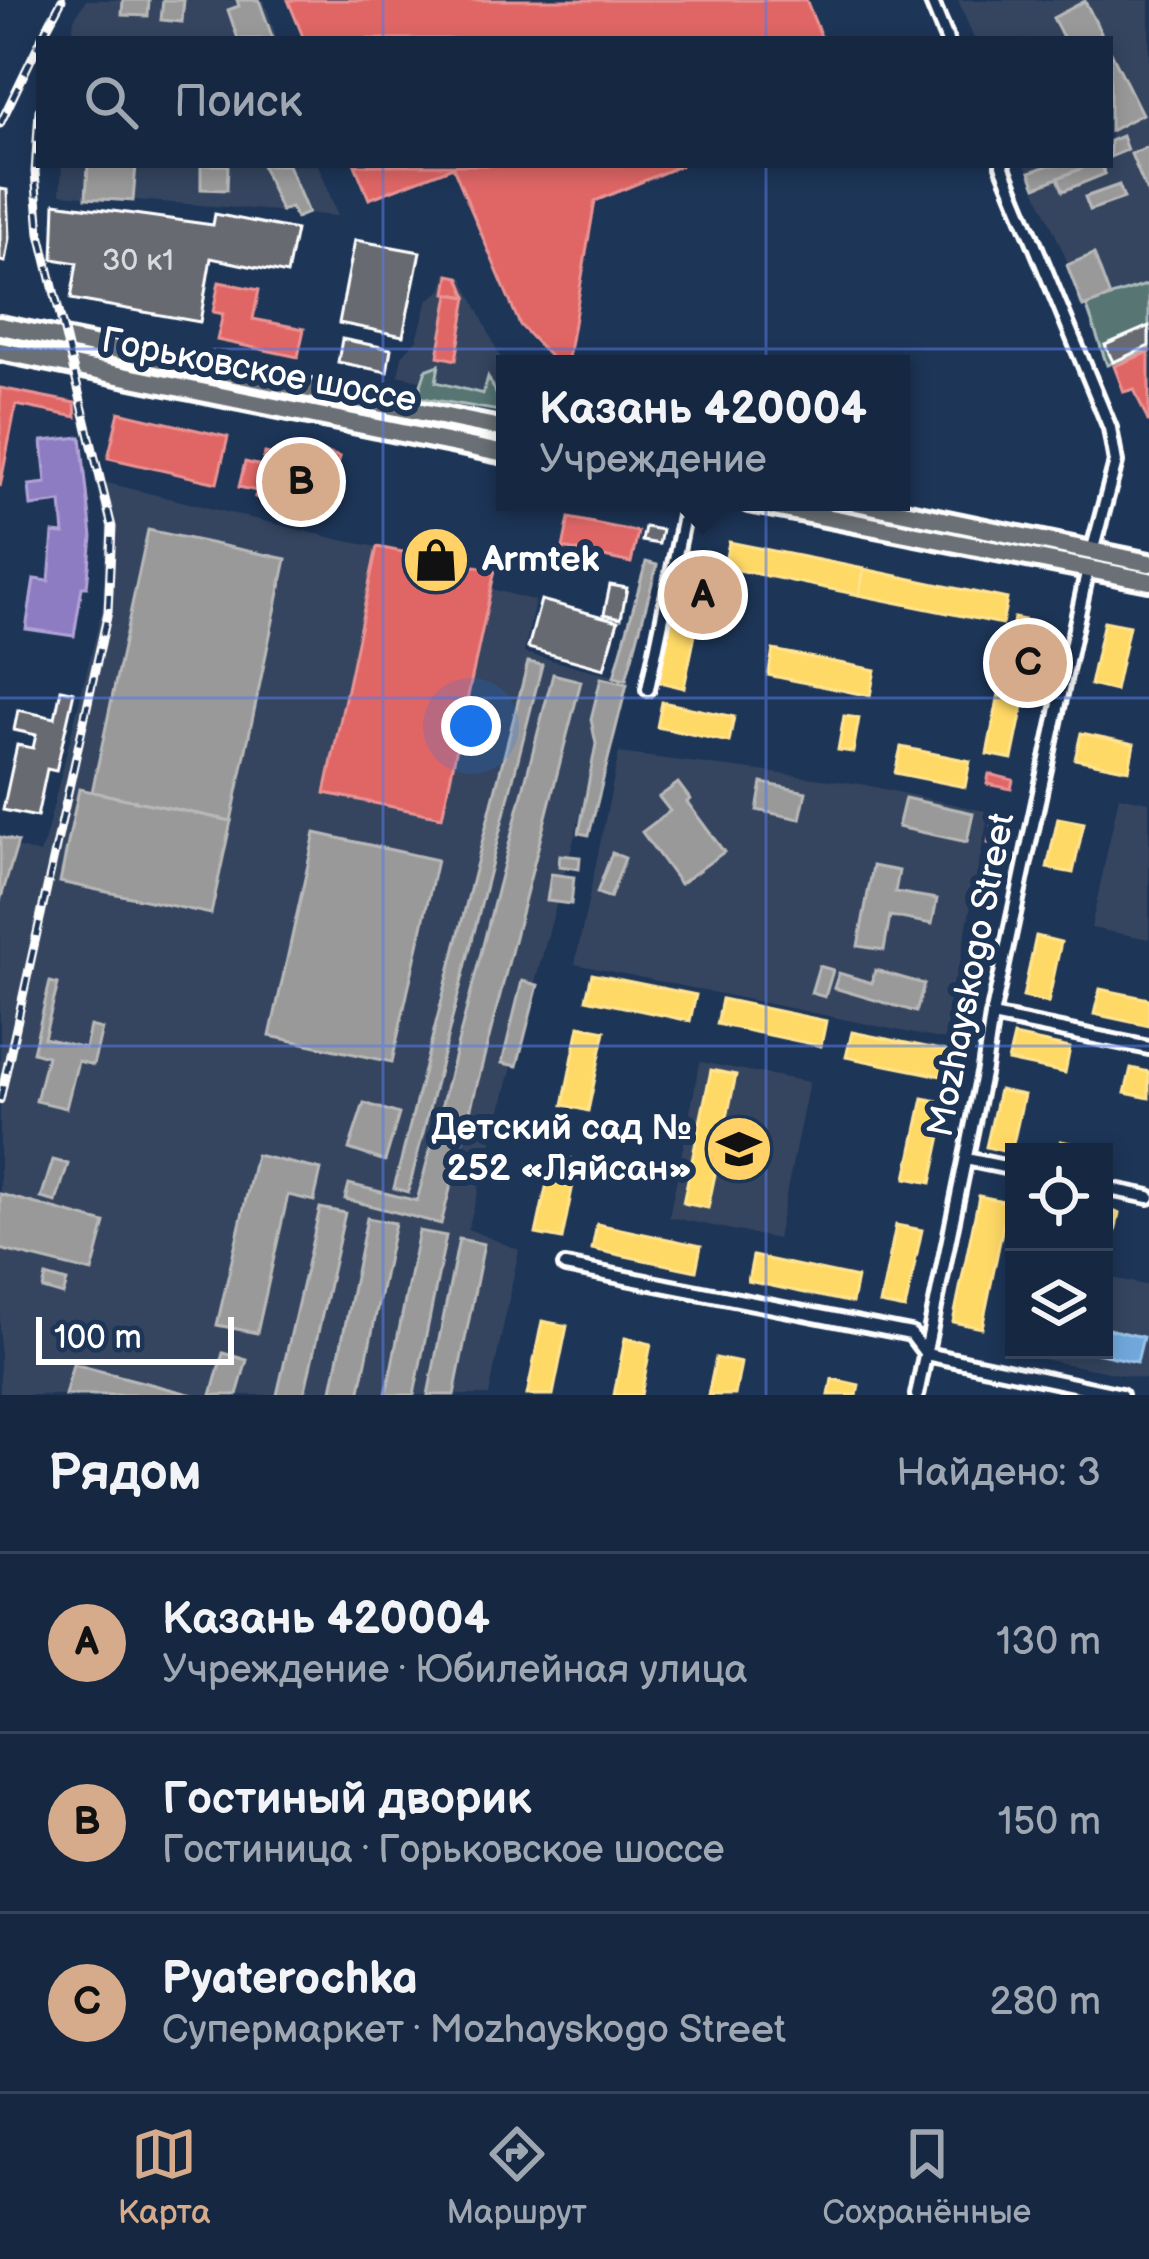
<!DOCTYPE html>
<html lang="ru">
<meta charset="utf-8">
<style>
body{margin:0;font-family:"Balsamiq Sans",sans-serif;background:#1f3048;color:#f1f3f6}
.controls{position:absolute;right:36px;bottom:36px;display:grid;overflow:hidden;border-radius:0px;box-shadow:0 6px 18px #0003}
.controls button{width:108px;height:108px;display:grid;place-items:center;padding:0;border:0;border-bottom:3px solid #35445a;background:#162841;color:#f1f3f6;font:60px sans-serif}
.scale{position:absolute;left:36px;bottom:30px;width:198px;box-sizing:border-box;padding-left:12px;border:6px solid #fff;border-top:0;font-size:33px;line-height:42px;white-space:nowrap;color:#fff;-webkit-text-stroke:9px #1d3557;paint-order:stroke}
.you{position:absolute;left:471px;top:726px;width:42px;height:42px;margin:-30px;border:9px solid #fff;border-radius:50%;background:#1a73e8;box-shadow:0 0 0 18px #1a73e833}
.badge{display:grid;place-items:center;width:78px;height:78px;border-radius:50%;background:#d6ab8b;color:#111;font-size:39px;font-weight:700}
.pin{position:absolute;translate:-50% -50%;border:6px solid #fff;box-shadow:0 3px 12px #0006}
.popup{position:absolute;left:496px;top:355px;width:414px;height:156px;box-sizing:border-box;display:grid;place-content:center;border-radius:0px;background:#162841;filter:drop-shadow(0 3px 9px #0005);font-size:39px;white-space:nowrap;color:#9ea6b1}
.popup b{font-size:45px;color:#f1f3f6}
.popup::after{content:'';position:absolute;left:50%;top:100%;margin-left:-24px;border:24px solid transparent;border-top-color:#162841}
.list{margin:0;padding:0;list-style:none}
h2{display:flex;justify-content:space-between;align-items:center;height:156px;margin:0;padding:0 48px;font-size:51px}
h2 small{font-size:39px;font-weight:400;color:#9ea6b1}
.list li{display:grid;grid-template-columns:78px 1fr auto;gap:36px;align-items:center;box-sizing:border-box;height:180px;padding:0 48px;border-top:3px solid #35445a}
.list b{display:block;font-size:45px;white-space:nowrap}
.list p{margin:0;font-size:39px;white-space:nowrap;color:#9ea6b1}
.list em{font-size:39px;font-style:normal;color:#9ea6b1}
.icon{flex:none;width:66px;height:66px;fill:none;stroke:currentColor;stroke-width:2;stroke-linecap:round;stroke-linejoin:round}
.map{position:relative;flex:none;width:1149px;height:1395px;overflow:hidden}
.search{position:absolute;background:#162841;box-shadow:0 6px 18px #0003;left:36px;right:36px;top:36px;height:132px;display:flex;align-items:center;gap:30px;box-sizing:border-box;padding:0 42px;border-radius:0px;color:#9ea6b1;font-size:45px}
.sheet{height:696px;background:#162841}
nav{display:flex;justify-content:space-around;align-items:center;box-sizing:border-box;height:168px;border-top:3px solid #35445a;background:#162841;font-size:33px;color:#9ea6b1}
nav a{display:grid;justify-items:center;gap:6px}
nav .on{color:#d6ab8b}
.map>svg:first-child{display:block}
</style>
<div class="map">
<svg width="1149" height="1395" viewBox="0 0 1149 1395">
<rect width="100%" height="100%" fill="#1d3557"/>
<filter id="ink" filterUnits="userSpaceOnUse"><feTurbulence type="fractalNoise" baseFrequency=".00833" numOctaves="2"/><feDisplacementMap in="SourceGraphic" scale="24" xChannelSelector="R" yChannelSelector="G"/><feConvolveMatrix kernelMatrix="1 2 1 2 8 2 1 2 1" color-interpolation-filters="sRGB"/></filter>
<g filter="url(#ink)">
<!-- built -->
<g fill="#34455f">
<polygon points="86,0 264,0 277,39 72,39 74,19"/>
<polygon points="958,0 1149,0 1149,284 1086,304 1025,165 1110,165 1110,39 974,39"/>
<polygon points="62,165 318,165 338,216 60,194"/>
<polygon points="446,273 462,276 505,367 505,401 398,375 402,356 417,339 428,300 443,289"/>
<polygon points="95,480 341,540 495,570 492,589 535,601 524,653 618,677 468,1229 519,1250 489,1395 0,1395 0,842 40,854 45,839 103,606 106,526"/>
<polygon points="619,753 861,784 989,812 945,1040 575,964"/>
<polygon points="1119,796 1149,802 1149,939 1091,928"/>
<polygon points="700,1062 809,1082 777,1239 669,1217"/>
<polygon points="1104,1276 1149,1286 1149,1380 1012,1353 1014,1344 1014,1350 1104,1350"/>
</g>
<!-- green -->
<g fill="#577573" stroke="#abbab9" stroke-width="3">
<polygon points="1149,284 1149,350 1107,365 1086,304"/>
<polygon points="439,365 436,382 483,394 488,377 505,412 417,397 426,370"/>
</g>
<!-- homes -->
<g fill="#ffd966" stroke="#ffe494" stroke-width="3">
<polygon points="729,542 864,569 859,595 724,567"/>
<polygon points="686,551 711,557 684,688 659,682"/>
<polygon points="864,569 1007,599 1002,624 859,595"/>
<polygon points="1014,618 1040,623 1012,759 987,754"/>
<polygon points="1104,621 1129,626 1115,691 1090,685"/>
<polygon points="773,650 875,670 870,696 768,675"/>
<polygon points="662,702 734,717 729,742 657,727"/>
<polygon points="844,716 859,718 853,752 838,750"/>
<polygon points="1081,733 1134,744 1129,770 1075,759"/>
<polygon points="901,747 970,761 965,787 895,773"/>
<polygon points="1058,818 1084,823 1073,873 1047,868"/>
<polygon points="1036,936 1061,942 1048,1003 1023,997"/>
<polygon points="592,974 696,995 690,1021 586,999"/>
<polygon points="1100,989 1149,999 1149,1026 1094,1014"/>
<polygon points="722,999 826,1021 821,1046 717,1024"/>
<polygon points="579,1026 605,1031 588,1111 563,1105"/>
<polygon points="852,1032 956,1053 951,1078 846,1057"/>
<polygon points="1014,1036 1070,1048 1065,1073 1008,1061"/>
<polygon points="1131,1068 1149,1072 1149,1098 1125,1093"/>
<polygon points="711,1070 736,1075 708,1208 683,1203"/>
<polygon points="999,1090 1024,1095 1011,1153 986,1147"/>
<polygon points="923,1098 948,1103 931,1183 906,1178"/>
<polygon points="1061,1141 1108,1151 1104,1171 1104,1152 1058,1152"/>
<polygon points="553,1155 578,1160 562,1239 536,1234"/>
<polygon points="979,1196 1008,1202 982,1328 953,1322"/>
<polygon points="1104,1209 1119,1213 1114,1238 1104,1236"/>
<polygon points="597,1224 701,1246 696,1271 592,1249"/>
<polygon points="896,1225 922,1230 905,1309 880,1304"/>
<polygon points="753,1256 857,1278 852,1303 748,1281"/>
<polygon points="542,1321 567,1326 553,1395 527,1395"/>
<polygon points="625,1338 651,1344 641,1395 614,1395"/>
<polygon points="716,1358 741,1363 735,1395 708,1395"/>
<polygon points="832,1379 859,1385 857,1395 829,1395"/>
</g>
<!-- shops -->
<g fill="#e06666" stroke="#e99494" stroke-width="3">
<polygon points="288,0 806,0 822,39 304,39"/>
<polygon points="355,165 682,165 595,201 567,364 557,364 520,325 453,167 369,199"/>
<polygon points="449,275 459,277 467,297 446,293"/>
<polygon points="219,282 259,290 253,319 304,329 298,357 217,340 223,314 213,312"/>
<polygon points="449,294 467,297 456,360 438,356"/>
<polygon points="1149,352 1149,421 1148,421 1134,389 1124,392 1114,366"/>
<polygon points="0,388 75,403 76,417 16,405 0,487"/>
<polygon points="119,412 228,437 217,483 108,458"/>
<polygon points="324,452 340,457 334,477 318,472"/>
<polygon points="265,453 307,463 304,476 328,481 321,506 297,500 296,507 255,497 257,491 239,487 245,462 262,466"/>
<polygon points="569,518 638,532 631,563 563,548"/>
<polygon points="377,547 495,570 442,817 325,793"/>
<polygon points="989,774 1013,780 1011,789 987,784"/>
<polygon points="993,817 1006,820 1000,845 988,843"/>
</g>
<!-- offices -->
<polygon fill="#8e7cc3" stroke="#b0a3d5" stroke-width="3" points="81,437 92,537 87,587 82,587 74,636 26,629 34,579 49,581 53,533 64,534 61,502 31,506 29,485 46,483 42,441"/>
<!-- schools -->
<polygon fill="#6fa8dc" stroke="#9ac2e6" stroke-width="3" points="1104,1328 1143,1337 1137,1362 1082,1350 1104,1350"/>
<!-- industry -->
<g fill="#999" stroke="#b8b8b8" stroke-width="3">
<polygon points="123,0 149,0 148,16 122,15"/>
<polygon points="163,0 184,0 182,22 161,20"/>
<polygon points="237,0 259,0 273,39 238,39 228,10 239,6"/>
<polygon points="1085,1 1104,39 1064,39 1053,18"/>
<polygon points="1110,50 1142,114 1110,131"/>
<polygon points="1122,136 1127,150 1110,157 1110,141"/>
<polygon points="1149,146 1149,197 1131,154"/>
<polygon points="88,165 136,165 133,201 86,198"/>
<polygon points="201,165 228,165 227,190 201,189"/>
<polygon points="262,165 288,165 308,213 296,218 291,207 281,211"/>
<polygon points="1049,165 1090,165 1036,187 1030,172"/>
<polygon points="1090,165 1101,165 1105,174 1063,191 1058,178"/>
<polygon points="1119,185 1124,198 1090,210 1085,197"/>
<polygon points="1094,254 1110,297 1083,307 1067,265"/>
<polygon points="148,530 286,559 231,821 92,792"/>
<polygon points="646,562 657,565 626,680 614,677"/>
<polygon points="528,662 542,665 408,1192 394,1188"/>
<polygon points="553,674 581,681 441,1224 345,1199 349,1184 417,1201"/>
<polygon points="601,678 627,684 589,835 579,833 596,744 591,719"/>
<polygon points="678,783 690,799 687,802 724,852 680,884 642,832 670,811 659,797"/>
<polygon points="762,783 806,792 800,819 757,810"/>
<polygon points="79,789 231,821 211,914 60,882"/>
<polygon points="905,798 973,813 967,842 898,827"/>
<polygon points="315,833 437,860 392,1062 270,1036"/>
<polygon points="0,837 18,842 0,901"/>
<polygon points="612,853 625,858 610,898 597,893"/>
<polygon points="560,855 580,857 579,869 559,866"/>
<polygon points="873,866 899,871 895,892 937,899 932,924 890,916 884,950 858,946"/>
<polygon points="551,874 574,877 571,904 547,901"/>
<polygon points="819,966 833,970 825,997 811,993"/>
<polygon points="875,970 924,984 916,1012 834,988 839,973 872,983"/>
<polygon points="522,981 538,985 517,1066 502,1063"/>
<polygon points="50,982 58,984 44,1038 85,1048 90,1026 102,1029 93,1065 78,1061 66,1108 36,1101 47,1056 33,1052"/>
<polygon points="364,1103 399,1114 385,1161 349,1149"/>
<polygon points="256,1155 321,1170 314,1201 288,1195 257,1333 217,1325"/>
<polygon points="53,1160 68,1164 56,1202 41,1198"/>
<polygon points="0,1194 105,1223 92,1272 0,1249"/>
<polygon points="320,1208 345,1213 304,1395 277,1395"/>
<polygon points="367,1218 395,1223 359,1395 331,1395"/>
<polygon points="419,1231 446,1236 414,1395 386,1395"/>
<polygon points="459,1239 484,1244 454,1395 428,1395"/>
<polygon points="46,1276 67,1282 63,1295 43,1289"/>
<polygon points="223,1353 247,1360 237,1395 211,1395"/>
<polygon points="73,1364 193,1395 65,1395"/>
</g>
<!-- building -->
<g fill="#686b72" stroke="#fff" stroke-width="3">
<polygon points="0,189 7,190 9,238 5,262 0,261"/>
<polygon points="55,203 213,225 215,214 296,230 287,274 211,258 200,322 71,299 77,263 53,259"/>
<polygon points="355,240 420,252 403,336 339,323"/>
<polygon points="1149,326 1149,346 1113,362 1105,345"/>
<polygon points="342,339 391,349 387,372 338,362"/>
<polygon points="645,527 662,530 659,544 642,541"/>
<polygon points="610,585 627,588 621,618 604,614"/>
<polygon points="541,600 618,621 604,669 528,648"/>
<polygon points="61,689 74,692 56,771 47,769 37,817 3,810 17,745 33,748 36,735 14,730 18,710 55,718"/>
</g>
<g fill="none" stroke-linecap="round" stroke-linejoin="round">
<defs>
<g id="minor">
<polyline points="931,0 947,39"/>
<polyline points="1002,165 1110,428 1116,462 1092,552"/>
<polyline points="648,689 687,502"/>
<polyline points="992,1016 1149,1048"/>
<polyline points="966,1159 1014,1169"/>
<polyline points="1104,1188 1149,1197"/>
<polyline points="565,1266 911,1334 926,1354 1121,1395"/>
<polyline points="917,1395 984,1069 992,1016 1088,568"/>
</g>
<g id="primary">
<polyline points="0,326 505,429"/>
<polyline points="0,351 505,454"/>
<polyline points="749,502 1149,581"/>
<polyline points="856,502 1149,563"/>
</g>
</defs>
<!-- minor casing -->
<use href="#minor" stroke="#fff" stroke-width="20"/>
<!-- primary casing -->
<use href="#primary" stroke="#fff" stroke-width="26"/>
<!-- minor -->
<use href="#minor" stroke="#1d3557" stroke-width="10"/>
<!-- primary -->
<use href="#primary" stroke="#6a7074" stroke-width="16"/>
<defs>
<g id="rail">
<polyline points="41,39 62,0"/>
<polyline points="0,124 39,43"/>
<polyline points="0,1100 108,612 112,527 40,234 35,172 39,110"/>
</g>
</defs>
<!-- rail casing -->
<use href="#rail" stroke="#fff" stroke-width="9"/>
<!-- rail -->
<use href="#rail" stroke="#1d3557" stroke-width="4.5" stroke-dasharray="14" stroke-linecap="butt"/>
</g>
</g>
<!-- grid -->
<path fill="none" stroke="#567ae2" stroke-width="3" stroke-opacity="0.55" d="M383 0V39M766 0V39M383 165V1395M766 165V1395M0 349H1149M0 698H1149M0 1046H1149"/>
<!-- icons -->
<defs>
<symbol id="shop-disc" viewBox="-11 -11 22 22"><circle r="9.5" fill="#ffd166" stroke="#1d3557"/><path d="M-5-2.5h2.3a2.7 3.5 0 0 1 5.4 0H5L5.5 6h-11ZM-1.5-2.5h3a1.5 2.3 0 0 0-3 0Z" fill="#111"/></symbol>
<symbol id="school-disc" viewBox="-11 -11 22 22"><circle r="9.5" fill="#ffd166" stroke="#1d3557"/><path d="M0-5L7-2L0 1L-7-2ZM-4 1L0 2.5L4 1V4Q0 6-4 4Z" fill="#111"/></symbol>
</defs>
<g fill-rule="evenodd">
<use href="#shop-disc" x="398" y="522" width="76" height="76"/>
<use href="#school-disc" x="701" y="1111" width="76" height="76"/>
</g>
<g text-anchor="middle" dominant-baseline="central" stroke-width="12" stroke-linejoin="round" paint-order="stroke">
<!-- number labels -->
<g font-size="30" fill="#d9dadc">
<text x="138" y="261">30 к1</text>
</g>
<!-- street labels -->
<g font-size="36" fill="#fff" stroke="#1d3557">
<text transform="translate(259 371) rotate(11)">Горьковское шоссе</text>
<text transform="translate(972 975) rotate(-79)">Mozhayskogo Street</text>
</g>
<!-- poi labels -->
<g font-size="36" font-weight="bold" fill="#fff" stroke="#1d3557" text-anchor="start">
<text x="482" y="560">Armtek</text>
<text x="692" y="1128" text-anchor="end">Детский сад №<tspan x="692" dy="41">252 «Ляйсан»</tspan></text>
</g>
</g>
</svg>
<div class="controls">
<button><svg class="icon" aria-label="locate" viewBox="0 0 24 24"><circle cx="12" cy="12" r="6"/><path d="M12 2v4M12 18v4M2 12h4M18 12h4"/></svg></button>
<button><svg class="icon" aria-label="layers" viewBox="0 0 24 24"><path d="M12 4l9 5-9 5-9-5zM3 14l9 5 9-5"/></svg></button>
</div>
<div class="scale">100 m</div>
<div class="you"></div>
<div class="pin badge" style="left:703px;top:595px">A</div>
<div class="popup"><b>Казань 420004</b>Учреждение</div>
<div class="pin badge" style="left:301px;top:482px">B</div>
<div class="pin badge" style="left:1028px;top:663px">C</div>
<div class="search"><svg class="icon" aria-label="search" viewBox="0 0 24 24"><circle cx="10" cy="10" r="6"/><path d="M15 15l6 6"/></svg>Поиск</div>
</div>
<section class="sheet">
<h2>Рядом<small>Найдено: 3</small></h2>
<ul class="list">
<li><span class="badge">A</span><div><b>Казань 420004</b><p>Учреждение · Юбилейная улица</p></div><em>130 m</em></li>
<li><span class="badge">B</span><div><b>Гостиный дворик</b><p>Гостиница · Горьковское шоссе</p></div><em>150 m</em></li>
<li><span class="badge">C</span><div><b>Pyaterochka</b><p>Супермаркет · Mozhayskogo Street</p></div><em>280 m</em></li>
</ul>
</section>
<nav>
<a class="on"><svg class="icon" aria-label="map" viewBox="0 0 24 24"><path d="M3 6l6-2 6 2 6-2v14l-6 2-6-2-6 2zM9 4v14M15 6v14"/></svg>Карта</a>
<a><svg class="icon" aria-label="directions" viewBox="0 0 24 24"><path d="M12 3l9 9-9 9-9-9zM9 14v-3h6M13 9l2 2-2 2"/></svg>Маршрут</a>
<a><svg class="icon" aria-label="saved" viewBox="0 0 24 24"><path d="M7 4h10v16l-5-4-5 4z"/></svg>Сохранённые</a>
</nav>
